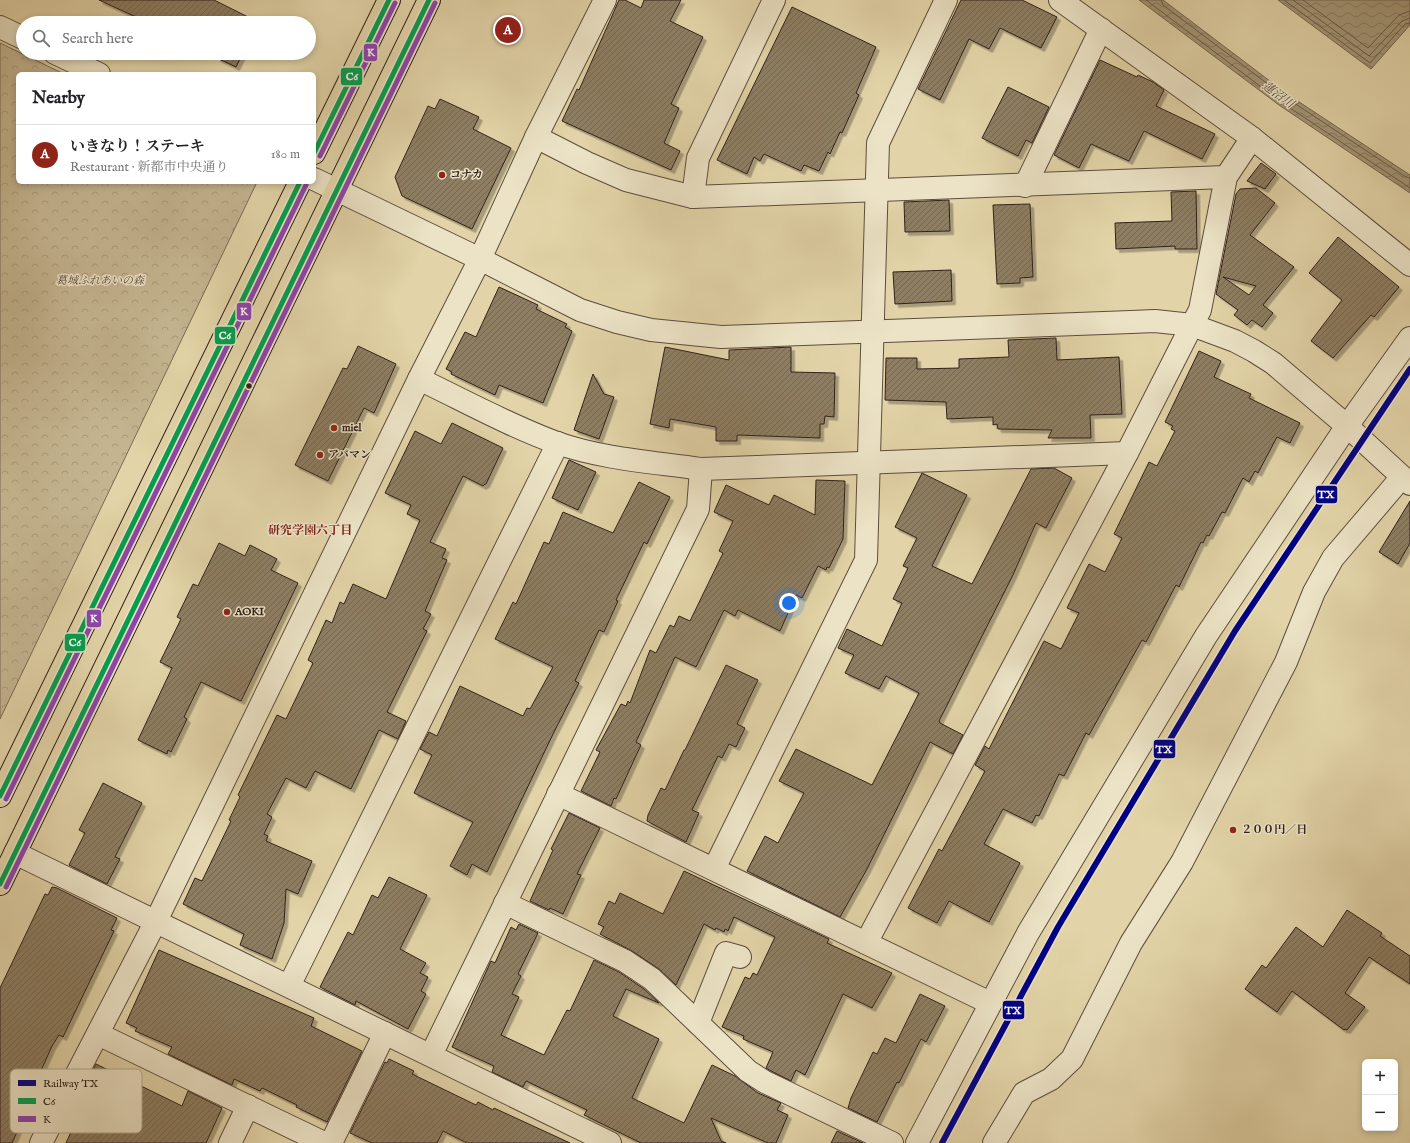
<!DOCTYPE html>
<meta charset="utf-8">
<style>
body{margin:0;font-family:"IM FELL English","Noto Serif JP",serif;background:#f6f6f6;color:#202124}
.controls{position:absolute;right:12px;bottom:12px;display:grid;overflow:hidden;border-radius:6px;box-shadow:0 2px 6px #0003}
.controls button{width:36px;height:36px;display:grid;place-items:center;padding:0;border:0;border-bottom:1px solid #e0e0e0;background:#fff;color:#202124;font:20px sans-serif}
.you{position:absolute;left:789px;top:603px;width:14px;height:14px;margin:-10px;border:3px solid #fff;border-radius:50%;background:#1a73e8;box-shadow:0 0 0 6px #1a73e833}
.badge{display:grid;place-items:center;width:26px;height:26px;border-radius:50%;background:#8f2418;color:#fff;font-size:13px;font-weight:700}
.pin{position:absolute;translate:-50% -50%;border:2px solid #fff;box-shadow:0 1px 4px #0006}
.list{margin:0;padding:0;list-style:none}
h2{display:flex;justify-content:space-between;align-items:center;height:52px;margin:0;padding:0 16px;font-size:17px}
h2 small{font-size:13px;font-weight:400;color:#757577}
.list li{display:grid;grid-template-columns:26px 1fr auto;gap:12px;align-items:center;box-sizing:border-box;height:60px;padding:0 16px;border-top:1px solid #e0e0e0}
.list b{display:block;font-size:15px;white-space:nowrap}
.list p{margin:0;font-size:13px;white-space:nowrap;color:#757577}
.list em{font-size:13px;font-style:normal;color:#757577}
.icon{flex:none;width:22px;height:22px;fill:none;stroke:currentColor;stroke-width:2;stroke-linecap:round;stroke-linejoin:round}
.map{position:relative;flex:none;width:1410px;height:1143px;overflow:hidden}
.search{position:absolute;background:#fff;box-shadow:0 2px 6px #0003;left:16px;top:16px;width:300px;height:44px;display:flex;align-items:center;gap:10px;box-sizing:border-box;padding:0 14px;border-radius:22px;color:#757577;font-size:15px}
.panel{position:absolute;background:#fff;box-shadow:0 2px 6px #0003;left:16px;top:72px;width:300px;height:112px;border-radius:6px}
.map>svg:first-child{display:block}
</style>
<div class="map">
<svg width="1410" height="1143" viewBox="0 0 1410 1143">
<defs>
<pattern id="park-crowns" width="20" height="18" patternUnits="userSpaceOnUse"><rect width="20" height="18" fill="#c4b590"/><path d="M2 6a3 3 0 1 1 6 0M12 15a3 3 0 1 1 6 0" fill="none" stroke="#a99b7c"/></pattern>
<pattern id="water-waves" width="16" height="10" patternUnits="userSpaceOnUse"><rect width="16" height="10" fill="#a59778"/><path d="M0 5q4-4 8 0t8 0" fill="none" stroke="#877b62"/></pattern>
<pattern id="building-hatch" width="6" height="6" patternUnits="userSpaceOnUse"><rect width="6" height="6" fill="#8d7e64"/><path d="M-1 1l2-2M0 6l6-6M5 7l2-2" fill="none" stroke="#746752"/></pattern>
<filter id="shadow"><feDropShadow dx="3.5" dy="3.5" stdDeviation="0" flood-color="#0004"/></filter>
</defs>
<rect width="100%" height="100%" fill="#e2d4a8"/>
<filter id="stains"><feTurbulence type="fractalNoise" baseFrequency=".005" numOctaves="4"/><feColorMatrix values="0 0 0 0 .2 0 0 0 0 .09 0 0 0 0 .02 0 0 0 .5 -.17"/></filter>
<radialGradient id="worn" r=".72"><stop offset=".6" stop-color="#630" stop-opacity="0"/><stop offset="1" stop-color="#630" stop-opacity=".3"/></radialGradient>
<!-- park -->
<polygon fill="url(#park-crowns)" stroke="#7a6a55" points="0,43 64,74 18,74 18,182 257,182 0,719"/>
<!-- water -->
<g fill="url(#water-waves)" stroke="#766752">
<polygon points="1139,0 1163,0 1287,94 1410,175 1410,193 1279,105"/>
<polygon points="1278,0 1410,0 1410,25 1371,69"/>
</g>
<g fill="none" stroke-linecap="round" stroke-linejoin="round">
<!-- shore -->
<g stroke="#6a5c49" stroke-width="1">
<polyline points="1146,0 1281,102 1410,188"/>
<polyline points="1161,0 1163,5 1285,97 1406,177 1410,178"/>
<polyline points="1284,0 1370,63 1405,24 1410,23"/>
<polyline points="1293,0 1369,56 1402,21 1410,18"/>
<polyline points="1303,0 1368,48 1399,15 1410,11"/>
</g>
</g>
<!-- building -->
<g fill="url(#building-hatch)" stroke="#30201a" fill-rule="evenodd" filter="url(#shadow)">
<polygon points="99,0 214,0 258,22 149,23"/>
<polygon points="619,0 625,0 641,8 644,0 681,0 670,21 703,37 671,104 679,108 664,143 680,151 671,170 562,121 577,89 579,90"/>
<polygon points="961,0 1022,0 1057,17 1041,48 1000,28 989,49 969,39 940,100 918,89"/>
<polygon points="792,7 876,47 856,93 859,95 842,133 840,132 830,154 828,152 819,171 804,165 801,171 764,154 760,161 754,157 747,174 717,160"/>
<polygon points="219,53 243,53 236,67 217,58"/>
<polygon points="1100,60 1137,77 1138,75 1153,82 1164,90 1156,106 1215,134 1202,159 1144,131 1129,161 1091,144 1079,168 1054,155"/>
<polygon points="1008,87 1049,107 1032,143 1026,140 1018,156 982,138"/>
<polygon points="440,99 479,117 473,129 511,148 472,229 402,196 395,177 428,106 435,109"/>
<polygon points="1261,163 1276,174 1265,189 1247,181"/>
<path d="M1256 188 1275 203 1250 235 1294 267 1263 305 1273 313 1262 327 1252 320 1247 325 1234 315 1238 310 1216 294 1236 194 1240 189ZM1223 277 1256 286 1249 295Z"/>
<polygon points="1196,191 1197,249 1175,249 1175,246 1116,249 1115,223 1172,221 1171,192"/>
<polygon points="949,200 950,231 905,232 904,202"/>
<polygon points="1030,204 1033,277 1020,278 1020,283 997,284 993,205"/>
<polygon points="1338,237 1399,287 1374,317 1371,315 1333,358 1311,341 1342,300 1309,273"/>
<polygon points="951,270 952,301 895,304 893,272"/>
<polygon points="499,287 538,305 536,309 567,324 565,327 572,331 543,403 499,385 495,395 451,374 452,372 446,369 465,332 476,337"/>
<polygon points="1056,338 1057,360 1119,357 1122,414 1090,415 1091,438 1048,438 1052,430 998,429 997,424 993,425 993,417 947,419 946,402 885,400 886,358 917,358 917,369 959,368 959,359 1009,357 1008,340"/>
<polygon points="358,346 396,364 374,413 364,408 328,481 295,465 343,368 347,369"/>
<polygon points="665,347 729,360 729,350 791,347 791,372 835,373 834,417 825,416 824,424 820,424 820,438 737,435 737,441 716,441 716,427 670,419 669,428 650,424"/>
<polygon points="1199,351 1221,361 1214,377 1251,394 1249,398 1300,423 1290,443 1277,437 1258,473 1255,471 1249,482 1243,478 1225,513 1222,512 1209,536 1207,535 1203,543 1201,542 1179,587 1176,585 1146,642 1142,640 1089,735 1086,733 1064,776 1059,774 1039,816 1036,815 1032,823 1003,809 984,844 1020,863 989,922 949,901 937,923 908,908 939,849 942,851 985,771 975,765 985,746 989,749 1044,641 1061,649 1079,613 1067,608 1089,564 1105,572 1122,538 1114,534 1149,462 1157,466 1175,431 1171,429 1173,426 1165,422"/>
<polygon points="593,374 604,394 614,397 599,439 574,430"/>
<polygon points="452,423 503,448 486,484 485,484 483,486 463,476 430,542 446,549 442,558 447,560 425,611 431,614 423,629 427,631 387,712 406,721 398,739 379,730 351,789 315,771 306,788 286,778 267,814 272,817 264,834 268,836 266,841 312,861 298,894 286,889 284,923 272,959 240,945 244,934 183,904 195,878 202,881 231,821 229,820 240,797 238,795 277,715 286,719 313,663 308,660 326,620 332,623 340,602 344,604 353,584 386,599 420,520 407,514 411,505 385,493 415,431 441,444"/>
<polygon points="569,460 596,472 578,510 552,498"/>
<polygon points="1054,468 1072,478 1046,528 1036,523 1012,577 939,721 940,723 963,735 953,754 930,742 867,869 840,917 747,871 765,836 778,843 804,793 779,781 796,749 872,785 919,693 886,676 879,689 845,673 854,655 838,648 847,629 882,646 902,603 893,599 908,568 903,566 917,538 895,527 922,473 967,495 932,566 972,584 1031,469"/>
<polygon points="816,480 845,481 843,539 829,568 827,567 826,570 818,566 802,598 796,595 780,631 738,610 735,616 724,610 696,667 675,657 636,742 641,745 616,799 614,798 611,806 581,791 600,752 596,750 621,704 626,706 628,701 630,703 650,650 656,653 670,625 674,627 679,616 690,621 723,553 719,551 733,521 714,512 726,485 769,505 774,495 815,515"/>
<polygon points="639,482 670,497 647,544 644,542 616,600 618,601 604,632 599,630 575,681 579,683 554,732 487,872 472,864 467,875 450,866 473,822 414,793 432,755 420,749 429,732 437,736 460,686 523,716 527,708 530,709 553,667 495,639 513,602 516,604 544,542 549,544 563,512 613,533"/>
<polygon points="1410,501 1410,543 1398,564 1379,552"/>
<polygon points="219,543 245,556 250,545 277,559 271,570 298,583 241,701 201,682 184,717 187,719 171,752 168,750 167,754 138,740 172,668 160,662 181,619 177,617 193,584 198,586"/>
<polygon points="726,665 758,680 737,724 745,728 736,747 729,744 722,758 718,756 692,810 699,813 686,842 647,821 648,815 661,788 665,790 684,750 685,750"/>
<polygon points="103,783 142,803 115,857 120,859 107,884 69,865 85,833 79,830"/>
<polygon points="569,813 600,828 577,874 581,875 563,914 550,908 549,910 530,901 553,850 551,849"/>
<polygon points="684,871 829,939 827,943 892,973 872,1008 843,994 805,1075 796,1070 791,1081 771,1071 766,1068 773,1052 743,1039 744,1036 722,1027 745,977 750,979 753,973 757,975 775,937 734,917 728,931 725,929 724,932 716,928 715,930 704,924 676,985 659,969 632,951 600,934 604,927 598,924 609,901 615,904 620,893 663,914"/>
<polygon points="389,877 427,895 400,949 426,963 420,973 428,977 421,991 426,994 408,1029 356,1001 355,1005 320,987 348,932 353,935 372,895 378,898"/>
<polygon points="52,887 57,888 117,918 111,930 114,931 63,1037 59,1035 52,1046 19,1120 22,1121 12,1143 0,1143 0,988 45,894 48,895"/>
<polygon points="1347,910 1382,933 1380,936 1410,956 1410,984 1369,957 1345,993 1365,1007 1347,1030 1345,1029 1344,1030 1292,991 1277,1012 1245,989 1262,965 1266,968 1296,927 1323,947"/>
<polygon points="519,924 538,933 518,974 521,976 512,994 519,997 501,1035 544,1055 567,1010 570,1011 594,960 619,972 644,989 659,1003 626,989 613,1016 659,1039 632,1098 684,1123 712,1065 735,1076 758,1093 781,1103 777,1110 788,1115 776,1143 768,1143 711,1118 721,1141 726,1143 641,1143 584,1115 587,1110 526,1081 523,1087 492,1072 494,1066 452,1047 491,961 495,963 511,927 516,930"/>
<polygon points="159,950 314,1018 311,1026 362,1051 327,1122 296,1107 297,1105 262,1088 260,1091 234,1079 232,1085 168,1054 172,1047 135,1031 137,1028 126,1023"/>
<polygon points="920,994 945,1006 926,1042 921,1039 899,1083 897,1082 877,1122 848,1108 851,1098 873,1052 877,1054 885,1038 896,1043"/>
<polygon points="389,1059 414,1071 412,1074 476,1105 478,1102 493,1110 494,1108 570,1143 467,1143 443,1131 437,1143 372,1143 350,1133 385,1062 387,1063"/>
<polygon points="96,1064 182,1106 188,1091 222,1108 206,1143 66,1143 81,1110 75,1106"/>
<polygon points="837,1131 863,1143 831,1143"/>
</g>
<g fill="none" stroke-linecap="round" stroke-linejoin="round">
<defs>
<g id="minor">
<polyline points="1060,0 1252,138 1410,265"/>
<polyline points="0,27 23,38"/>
<polyline points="55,53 99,74"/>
<polyline points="536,137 587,163 626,180 693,197 1226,177"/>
<polyline points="314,179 480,259 580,310 617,322 651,330 721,337 1131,322 1155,321 1192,325 1235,341 1254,351 1273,363 1347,426 1410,484"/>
<polyline points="1025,186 1101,29"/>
<polyline points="693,197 698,158 774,0"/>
<path d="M419 379C465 401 510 426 557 443 603 459 653 462 701 469L1127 453"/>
<polyline points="558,794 990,1003"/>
<polyline points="15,853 610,1143"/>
<polyline points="714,869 866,560 878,143 946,0"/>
<polyline points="505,903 625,961 652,979 748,1071 765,1082 892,1143"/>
<polyline points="866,943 1127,453 1192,325 1200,310 1226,177 1252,138"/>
<polyline points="289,986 558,443"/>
<polyline points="698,1023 726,953 740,957"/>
<polyline points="98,1034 324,1143"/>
<polyline points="431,1055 698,509 701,469"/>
<polyline points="41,1143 156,921 419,379 480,259 536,137 605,0"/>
<polyline points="230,1143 248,1106"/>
<polyline points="331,1143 385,1033"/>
<polyline points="917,1143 1028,933 1206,636 1347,426 1410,338"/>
<polyline points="994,1143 1024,1093 1051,1079 1072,1059 1131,943 1182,862 1286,662 1314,592 1333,558 1402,477"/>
</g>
<g id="major">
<polyline points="314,153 389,0"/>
<polyline points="0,796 300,182"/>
<polyline points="0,884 429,0"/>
</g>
</defs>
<!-- minor casing -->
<use href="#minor" stroke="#5c4d3e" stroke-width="24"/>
<!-- major casing -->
<use href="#major" stroke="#30201a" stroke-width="24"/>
<!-- minor -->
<use href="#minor" stroke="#ece3c6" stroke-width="22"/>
<!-- major -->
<use href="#major" stroke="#e2d4a8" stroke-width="22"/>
<defs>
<g id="bus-1">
<polyline points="314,153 389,0"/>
<polyline points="0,796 300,182"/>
<polyline points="0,884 429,0"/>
</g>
<g id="bus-2">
<polyline points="320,156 395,3"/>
<polyline points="6,799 306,185"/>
<polyline points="6,887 435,3"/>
</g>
</defs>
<!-- bus-1 casing -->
<use href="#bus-1" stroke="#ece3c6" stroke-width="8"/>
<!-- bus-2 casing -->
<use href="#bus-2" stroke="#ece3c6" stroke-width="8"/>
<!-- bus-1 -->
<use href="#bus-1" stroke="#029f4e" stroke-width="5"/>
<!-- bus-2 -->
<use href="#bus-2" stroke="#8e44ad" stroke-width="5"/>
<defs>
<polyline id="rail-1" points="942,1143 1058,927 1235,631 1410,369"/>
</defs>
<!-- rail-1 casing -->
<use href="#rail-1" stroke="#ece3c6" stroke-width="9"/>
<!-- rail-1 -->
<use href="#rail-1" stroke="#000084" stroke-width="6"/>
</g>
<!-- markers -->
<g fill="#8f2418" stroke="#ece3c6" stroke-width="1.5">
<circle cx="442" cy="175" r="4"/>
<circle cx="334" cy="428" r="4"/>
<circle cx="320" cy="455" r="4"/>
<circle cx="227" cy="612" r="4"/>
<circle cx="1233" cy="830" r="4"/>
</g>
<circle fill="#30201a" stroke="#ece3c6" stroke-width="1.5" cx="249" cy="386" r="3.5"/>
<g text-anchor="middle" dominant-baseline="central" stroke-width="3" stroke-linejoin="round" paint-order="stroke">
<!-- poi labels -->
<g font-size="11" font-weight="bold" fill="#30201a" stroke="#ece3c6" text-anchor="start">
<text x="450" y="175">コナカ</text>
<text x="342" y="428">miel</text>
<text x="328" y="455">アパマン</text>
<text x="235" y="612">AOKI</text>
<text x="1241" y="830">２００円／日</text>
</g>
<!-- park labels -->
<g font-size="11" font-style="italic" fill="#554538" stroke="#ece3c6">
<text x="100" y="281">葛城ふれあいの森</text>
</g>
<!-- water labels -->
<g font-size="12" font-style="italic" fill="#594a3b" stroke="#ece3c6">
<text transform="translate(1278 95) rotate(36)">蓮沼川</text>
</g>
<!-- neighbourhood labels -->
<g font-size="12" font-weight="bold" fill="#7a1f14" stroke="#ece3c6">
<text x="310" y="530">研究学園六丁目</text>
</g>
</g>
<!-- legend -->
<rect x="10" y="1069" width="132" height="64" rx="6" fill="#ece3c6" stroke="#b4a892" stroke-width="1"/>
<rect x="18" y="1080" width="18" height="6" fill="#000084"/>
<rect x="18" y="1098" width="18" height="6" fill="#029f4e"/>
<rect x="18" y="1116" width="18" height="6" fill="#8e44ad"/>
<g font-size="11" fill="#30201a">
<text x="43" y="1087">Railway TX</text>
<text x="43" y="1105">C6</text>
<text x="43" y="1123">K</text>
</g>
<g stroke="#ece3c6" stroke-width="1.5">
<rect x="363" y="43" width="15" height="19" rx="4" fill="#8e44ad"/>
<rect x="340" y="67" width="23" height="19" rx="4" fill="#029f4e"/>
<rect x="236" y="302" width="16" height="19" rx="4" fill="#8e44ad"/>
<rect x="214" y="326" width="22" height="19" rx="4" fill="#029f4e"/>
<rect x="1315" y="485" width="23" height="19" rx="4" fill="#000084"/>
<rect x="86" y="609" width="16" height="19" rx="4" fill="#8e44ad"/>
<rect x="64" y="633" width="22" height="19" rx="4" fill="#029f4e"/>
<rect x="1153" y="739" width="23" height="20" rx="4" fill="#000084"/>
<rect x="1002" y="1000" width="23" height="20" rx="4" fill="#000084"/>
</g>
<g font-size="11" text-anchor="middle" font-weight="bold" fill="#fff">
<text x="371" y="56">K</text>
<text x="352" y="80">C6</text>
<text x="244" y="315">K</text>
<text x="225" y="339">C6</text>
<text x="1326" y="498">TX</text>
<text x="94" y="622">K</text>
<text x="75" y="646">C6</text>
<text x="1164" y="753">TX</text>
<text x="1013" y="1014">TX</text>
</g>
<rect width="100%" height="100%" filter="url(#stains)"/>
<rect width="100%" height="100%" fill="url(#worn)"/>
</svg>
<div class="controls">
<button>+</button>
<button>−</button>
</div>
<div class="you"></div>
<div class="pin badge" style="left:508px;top:30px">A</div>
<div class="search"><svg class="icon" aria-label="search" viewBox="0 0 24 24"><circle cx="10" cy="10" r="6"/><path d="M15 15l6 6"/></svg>Search here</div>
<section class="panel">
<h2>Nearby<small></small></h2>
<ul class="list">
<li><span class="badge">A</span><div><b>いきなり！ステーキ</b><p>Restaurant · 新都市中央通り</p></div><em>180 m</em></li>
</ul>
</section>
</div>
